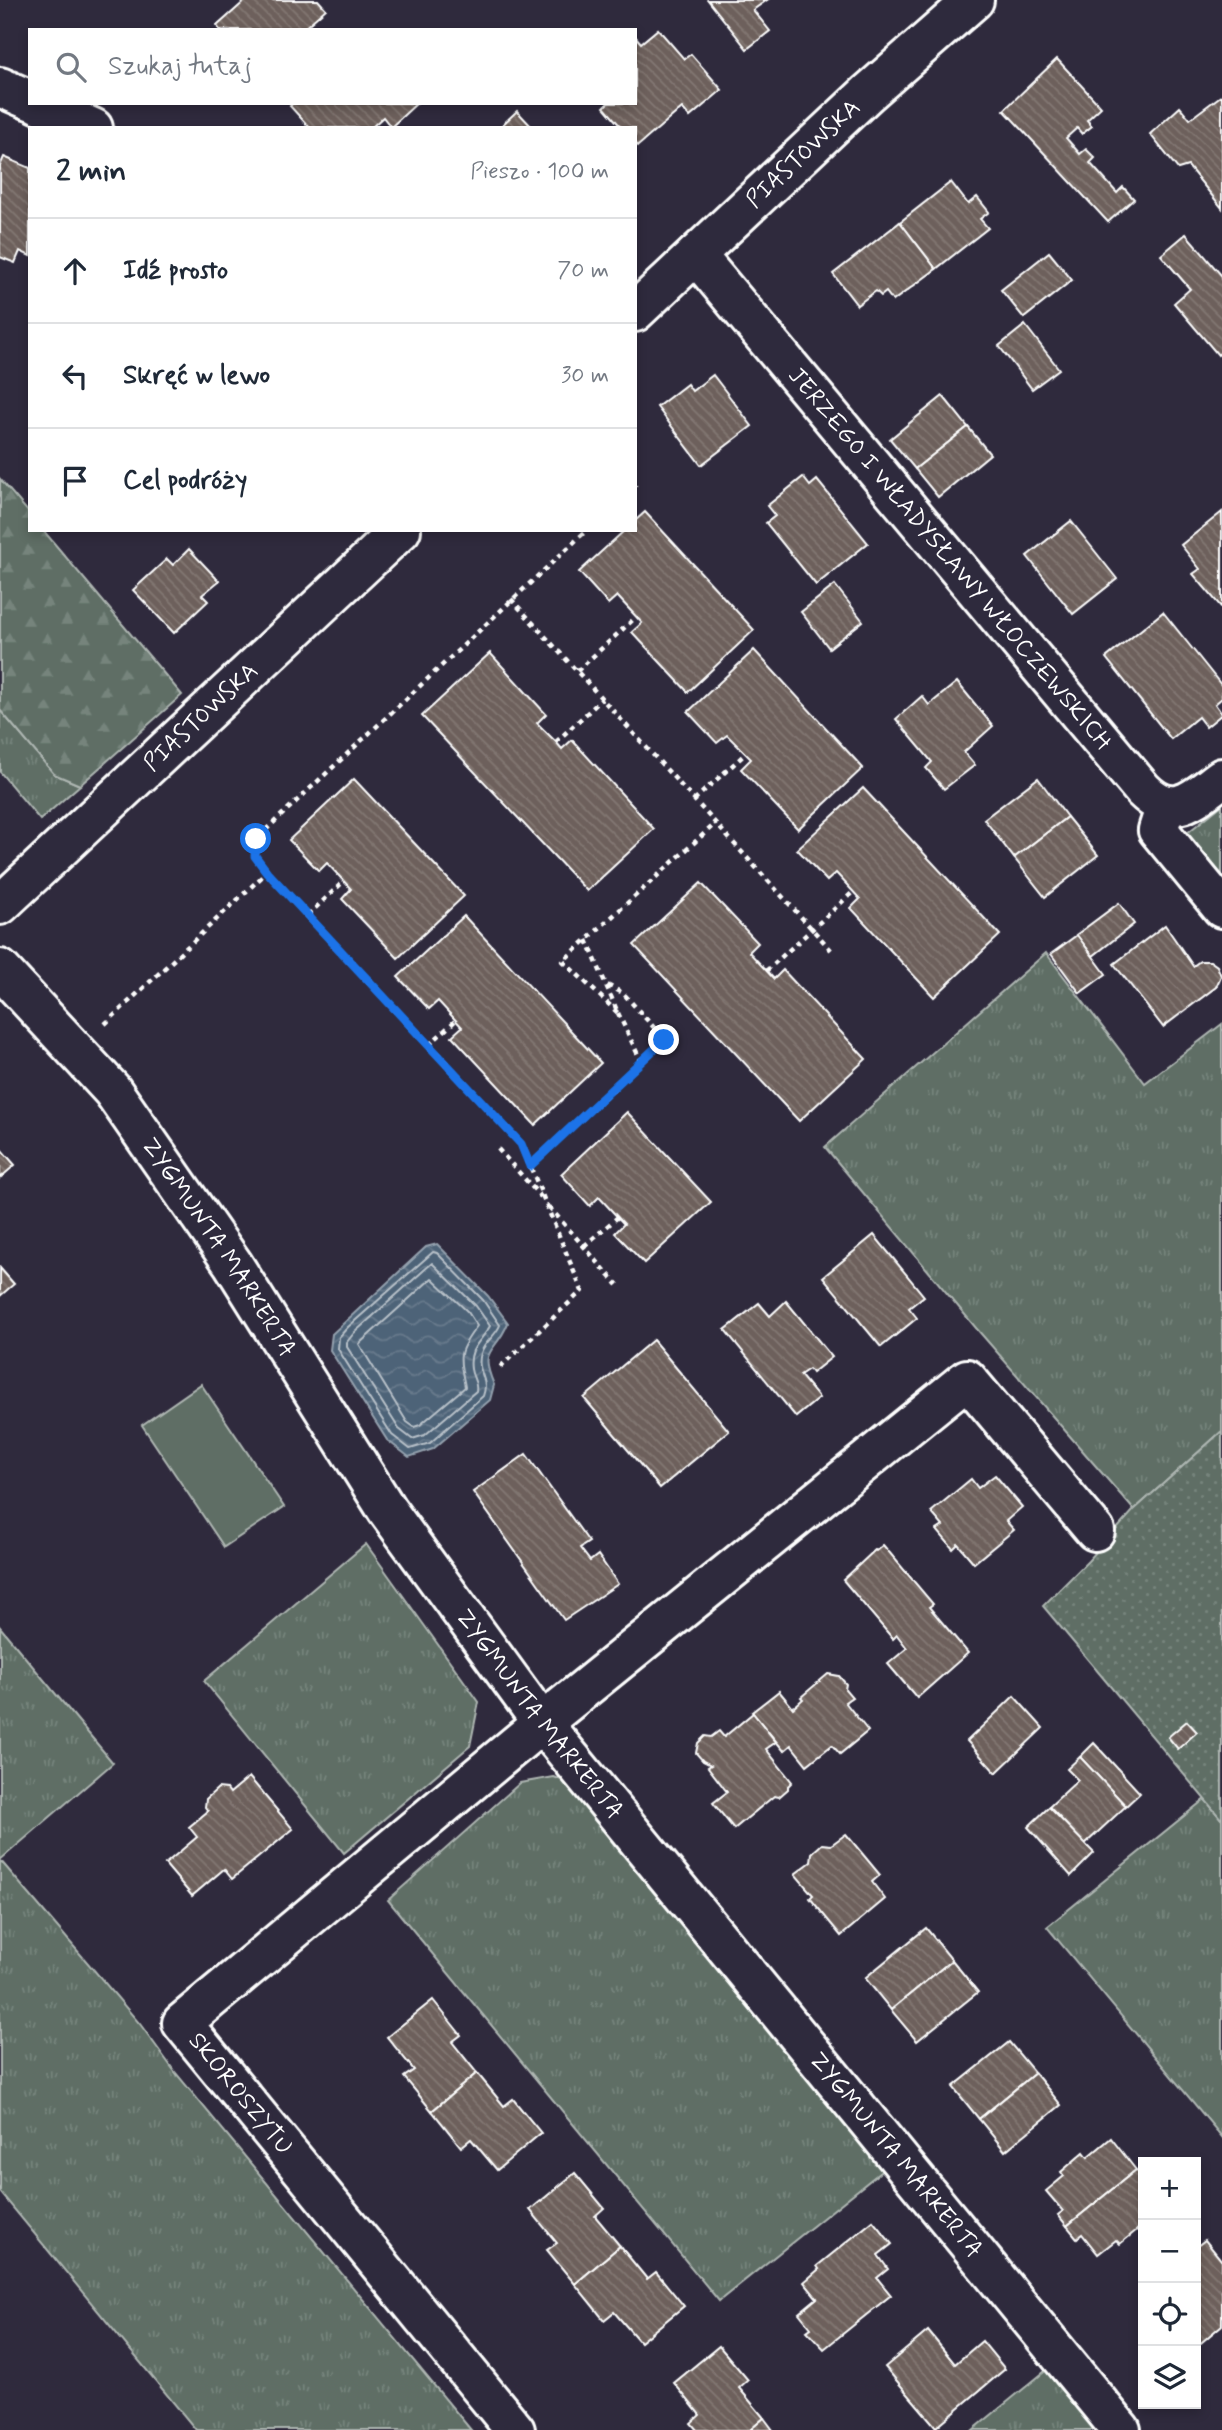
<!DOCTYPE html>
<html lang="pl">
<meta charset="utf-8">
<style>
body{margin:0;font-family:Mynerve,sans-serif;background:#f2f2f3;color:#1f2937}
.controls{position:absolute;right:21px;bottom:21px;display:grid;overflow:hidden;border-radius:0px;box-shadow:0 4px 10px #0003}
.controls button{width:63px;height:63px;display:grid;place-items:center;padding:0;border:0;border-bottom:2px solid #e0e1e3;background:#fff;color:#1f2937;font:35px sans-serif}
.stop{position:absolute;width:21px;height:21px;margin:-16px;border:5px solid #1a73e8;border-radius:50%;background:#fff}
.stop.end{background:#1a73e8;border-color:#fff;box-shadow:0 2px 7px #0008}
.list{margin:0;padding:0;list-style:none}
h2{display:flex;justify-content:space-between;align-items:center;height:91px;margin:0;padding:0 28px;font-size:30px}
h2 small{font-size:23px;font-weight:400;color:#747a83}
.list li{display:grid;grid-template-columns:46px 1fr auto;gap:21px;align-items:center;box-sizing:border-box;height:105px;padding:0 28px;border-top:2px solid #e0e1e3}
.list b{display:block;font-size:26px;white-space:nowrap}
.list em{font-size:23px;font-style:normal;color:#747a83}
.icon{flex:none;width:38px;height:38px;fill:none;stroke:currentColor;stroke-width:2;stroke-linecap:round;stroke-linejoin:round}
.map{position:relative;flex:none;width:1222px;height:2430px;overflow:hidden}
.search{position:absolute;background:#fff;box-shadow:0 4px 10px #0003;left:28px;top:28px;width:609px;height:77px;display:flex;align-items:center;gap:18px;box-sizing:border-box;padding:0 24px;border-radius:0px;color:#747a83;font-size:26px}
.panel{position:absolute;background:#fff;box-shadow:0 4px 10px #0003;left:28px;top:126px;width:609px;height:406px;border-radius:0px}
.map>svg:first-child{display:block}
</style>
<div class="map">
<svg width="1222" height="2430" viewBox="0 0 1222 2430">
<defs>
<pattern id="grass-tufts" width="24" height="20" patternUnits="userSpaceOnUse" patternTransform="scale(1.75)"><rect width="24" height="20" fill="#5e6e65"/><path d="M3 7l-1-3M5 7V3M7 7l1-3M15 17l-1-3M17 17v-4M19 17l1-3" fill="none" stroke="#76847c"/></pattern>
<pattern id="forest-firs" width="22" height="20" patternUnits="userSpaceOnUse" patternTransform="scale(1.75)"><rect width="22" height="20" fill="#5e6e65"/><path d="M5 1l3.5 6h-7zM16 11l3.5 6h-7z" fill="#76847c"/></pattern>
<pattern id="park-dots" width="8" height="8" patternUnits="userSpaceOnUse" patternTransform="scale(1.75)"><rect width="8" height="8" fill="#5e6e65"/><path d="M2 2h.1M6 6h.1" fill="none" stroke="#76847c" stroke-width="1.8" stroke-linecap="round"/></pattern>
<pattern id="water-waves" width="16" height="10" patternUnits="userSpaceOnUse" patternTransform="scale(1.75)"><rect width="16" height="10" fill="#4d6378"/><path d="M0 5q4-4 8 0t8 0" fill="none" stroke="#687a8c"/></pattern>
<pattern id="building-back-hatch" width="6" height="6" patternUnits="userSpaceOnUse" patternTransform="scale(1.75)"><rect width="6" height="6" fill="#6d605b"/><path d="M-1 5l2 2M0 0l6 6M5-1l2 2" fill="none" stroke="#837874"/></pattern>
</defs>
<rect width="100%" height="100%" fill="#2f2a3d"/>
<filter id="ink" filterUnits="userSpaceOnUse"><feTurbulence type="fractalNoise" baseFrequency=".0143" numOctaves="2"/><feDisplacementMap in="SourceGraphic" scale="14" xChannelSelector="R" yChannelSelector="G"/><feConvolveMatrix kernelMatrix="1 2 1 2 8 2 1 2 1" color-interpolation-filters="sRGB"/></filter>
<g filter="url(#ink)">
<!-- grass -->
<g fill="url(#grass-tufts)" stroke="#aeb6b2" stroke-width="2">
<polygon points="0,710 54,774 80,785 40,820 0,772"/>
<polygon points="1222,805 1222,889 1181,838"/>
<polygon points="1046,953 1145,1083 1222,1024 1222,1431 1134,1510 976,1328 825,1147"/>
<polygon points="366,1544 479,1702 470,1746 344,1853 204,1681"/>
<polygon points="0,1627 113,1763 0,1860 140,2024 175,2072 471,2430 196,2430 0,2192"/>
<polygon points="554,1777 584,1789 889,2165 719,2301 388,1900 520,1783"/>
<polygon points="1205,1799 1222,1820 1222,2137 1047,1927"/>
<polygon points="1049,2368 1100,2430 973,2430"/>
</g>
<!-- forest -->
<polygon fill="url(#forest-firs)" stroke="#aeb6b2" stroke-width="2" points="0,479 30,514 30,530 43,530 182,695 80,785 54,774 0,710"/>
<!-- park -->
<polygon fill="url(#park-dots)" stroke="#aeb6b2" stroke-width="2" points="1222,1431 1222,1820 1043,1606 1088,1561 1134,1510"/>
<!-- pitch -->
<polygon fill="#5e6e65" stroke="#aeb6b2" stroke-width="2" points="201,1384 284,1507 224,1547 142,1425"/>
<!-- water -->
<path fill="url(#water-waves)" stroke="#94a1ae" stroke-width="2" d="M437 1244 488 1296 508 1323C495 1355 478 1347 494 1385L490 1400 433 1449 409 1457 387 1440 330 1350 332 1334 426 1247Z"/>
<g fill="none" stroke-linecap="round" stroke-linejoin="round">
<!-- shore -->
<g stroke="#b8c1c9" stroke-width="2">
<path d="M433 1252 437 1253 483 1300 500 1325C496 1336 484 1342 481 1353 475 1372 490 1378 483 1396L430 1443 410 1449 392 1435 338 1349 339 1337 348 1327Z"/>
<path d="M432 1263 476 1306 490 1326C481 1342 468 1347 471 1369 472 1378 478 1382 476 1391L425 1435 412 1439 399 1429 347 1347V1342L354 1333Z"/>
<path d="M432 1278 468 1312 477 1326C456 1354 459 1355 465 1387L420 1425 414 1427 407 1422 359 1344Z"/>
</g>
</g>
<!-- building -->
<g fill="url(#building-back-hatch)" stroke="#fff" stroke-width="2">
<polygon points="246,0 318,0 326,9 302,30 220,30 217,26"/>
<polygon points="708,0 767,0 753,10 770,31 747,49"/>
<polygon points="658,29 684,59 691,54 722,90 690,117 682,108 638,146 635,143 635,128 622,128 604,107 608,103 635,103 635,36 641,43"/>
<polygon points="1057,59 1101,107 1087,120 1092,126 1082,134 1077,128 1066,138 1080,154 1086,149 1095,158 1090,163 1117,193 1123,187 1134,199 1108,222 1004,110"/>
<polygon points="1222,95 1222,208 1188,166 1178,169 1150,134 1180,107 1190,119"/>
<polygon points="293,103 417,103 391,127 383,117 371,128 310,128 290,106"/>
<polygon points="517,111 533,128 499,128"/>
<polygon points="4,157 30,168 30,256 20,251 15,263 0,257 0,166"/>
<polygon points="951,182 968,204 977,197 989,212 980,219 988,228 936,269 900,222"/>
<polygon points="900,222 936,269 893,301 886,292 881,296 876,291 857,305 833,274"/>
<polygon points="1186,234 1222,276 1222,351 1218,355 1174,303 1190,289 1161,255"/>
<polygon points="1049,252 1072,280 1024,318 1001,290"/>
<polygon points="1025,325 1059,369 1032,389 999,346"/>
<polygon points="713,375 752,426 701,465 657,407 687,384 692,391"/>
<polygon points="943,396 968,427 915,469 890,439"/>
<polygon points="968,427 990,454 938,497 915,469"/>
<polygon points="803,477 810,486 817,480 868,543 816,585 766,523 775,516 767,506"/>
<polygon points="645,512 754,630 688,692 632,632 642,623 617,596 608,604 579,572 625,530 635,530 635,521"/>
<polygon points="1222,512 1222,608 1193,574 1200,569 1181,545"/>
<polygon points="1071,521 1117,579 1073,614 1027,556"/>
<polygon points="189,549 219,581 202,595 208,601 174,633 133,590 167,559 173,565"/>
<polygon points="835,585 863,621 829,648 801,612"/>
<polygon points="1163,612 1222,686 1222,698 1215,704 1222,714 1206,727 1198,717 1171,739 1106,658"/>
<polygon points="754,650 863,768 798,829 741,769 751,759 727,735 717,743 688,712"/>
<polygon points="490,653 546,714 537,723 556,742 562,749 572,740 654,829 587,891 422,716"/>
<polygon points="957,682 993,726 964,752 975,765 944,789 926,768 932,762 896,719 922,696 929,705"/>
<polygon points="1038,778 1067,817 1014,858 984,819"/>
<polygon points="354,779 464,896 398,958 342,899 351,889 327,863 319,871 289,840"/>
<polygon points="863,788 1000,935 934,997 851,908 860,899 836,873 827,881 797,849"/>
<polygon points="1067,817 1098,855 1045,897 1014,858"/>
<polygon points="701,883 758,943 749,952 774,979 783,970 866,1059 799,1121 634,945"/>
<polygon points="1119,903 1134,924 1093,956 1076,935"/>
<polygon points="464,916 601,1063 535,1125 452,1036 462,1027 438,1001 429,1009 398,977"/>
<polygon points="1165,925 1193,966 1200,961 1210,961 1217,966 1221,976 1216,987 1163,1027 1114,964"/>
<polygon points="1077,935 1106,974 1080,993 1051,954"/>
<polygon points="627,1112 711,1202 644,1263 615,1233 624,1224 599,1197 590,1206 561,1174"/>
<polygon points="0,1148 15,1165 0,1178"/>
<polygon points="874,1235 924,1296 909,1308 917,1318 881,1347 823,1277"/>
<polygon points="0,1268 14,1284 0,1296"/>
<polygon points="786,1301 832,1357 812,1373 809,1369 800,1375 819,1398 796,1417 725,1330 759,1303 770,1316"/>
<polygon points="653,1340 729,1431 660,1488 584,1398"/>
<polygon points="526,1454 589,1542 580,1548 590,1561 598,1555 618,1584 564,1620 473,1492"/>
<polygon points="995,1475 1022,1507 1006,1521 1014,1530 974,1563 958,1544 953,1549 937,1530 943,1526 931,1512 971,1479 978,1488"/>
<polygon points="883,1545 933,1604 929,1607 968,1653 917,1698 888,1664 907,1648 897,1635 893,1639 843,1580 875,1550 876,1551"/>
<polygon points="828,1674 839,1676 846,1684 845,1689 852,1697 845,1702 868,1731 840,1754 832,1745 807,1765 791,1745 784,1751 752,1712 779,1691 793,1708 803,1699 801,1697"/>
<polygon points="1014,1696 1043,1728 996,1773 967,1741"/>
<polygon points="753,1713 776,1742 766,1749 792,1782 788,1786 788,1789 779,1797 774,1796 734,1829 713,1803 727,1792 708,1767 711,1765 703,1761 696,1753 698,1743 705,1736 711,1737 719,1731 724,1737"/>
<polygon points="1187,1721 1197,1732 1178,1749 1168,1737"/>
<polygon points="1094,1743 1140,1793 1126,1806 1080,1757"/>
<polygon points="1080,1757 1126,1806 1085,1844 1049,1807 1078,1780 1067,1769"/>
<polygon points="249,1777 293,1829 232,1879 224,1869 192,1896 165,1864 197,1837 189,1827 208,1811 205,1807 206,1799 218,1788 227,1789 230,1793"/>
<polygon points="1049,1807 1094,1853 1071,1876 1028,1827"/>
<polygon points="846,1834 880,1875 872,1882 885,1899 841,1936 810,1898 813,1895 795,1874 811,1862 812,1853 822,1844 831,1845"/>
<polygon points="926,1928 952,1960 891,2010 865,1978"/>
<polygon points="952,1960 978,1992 917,2041 891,2010"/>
<polygon points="433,2000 461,2035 452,2042 477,2073 432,2111 404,2077 414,2070 387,2037"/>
<polygon points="1009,2042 1035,2073 979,2119 953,2087"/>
<polygon points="477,2073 504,2106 513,2099 541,2133 497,2170 471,2139 461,2147 432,2111"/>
<polygon points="1035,2073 1061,2105 1005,2151 979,2119"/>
<polygon points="1111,2138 1136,2170 1067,2226 1058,2215 1063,2211 1046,2191 1064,2176 1061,2172 1084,2152 1088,2157"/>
<polygon points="1136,2170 1143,2178 1143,2216 1140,2219 1143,2225 1120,2244 1116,2240 1098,2254 1082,2234 1077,2238 1067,2226"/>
<polygon points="575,2173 604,2208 595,2216 620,2246 575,2284 547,2250 557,2243 530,2210"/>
<polygon points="873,2221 892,2244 878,2255 888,2269 877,2278 891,2295 824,2349 807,2331 811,2328 799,2313 817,2298 804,2282 819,2269 817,2266"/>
<polygon points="1205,2240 1222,2261 1222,2325 1196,2347 1196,2247"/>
<polygon points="620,2246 647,2279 656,2272 684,2306 640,2342 614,2312 604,2320 575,2284"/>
<polygon points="928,2331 955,2364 982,2341 1005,2369 936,2427 885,2367"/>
<polygon points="719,2346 748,2380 739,2388 764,2418 750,2430 697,2430 691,2423 700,2415 674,2383"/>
<polygon points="764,2418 773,2430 750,2430"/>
</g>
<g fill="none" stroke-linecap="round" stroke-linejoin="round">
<defs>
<g id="minor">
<polyline points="0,87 30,100"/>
<polyline points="37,103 93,128"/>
<path id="s1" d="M696 255 1143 790C1174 821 1193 799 1222 778"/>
<path id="s2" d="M635 312 868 93 974 0"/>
<polyline points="1166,805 1158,830 1222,908"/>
<path id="s3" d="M0 905 401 530"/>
<path id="s4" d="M0 969 112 1090 233 1264 387 1510 542 1723 1121 2430"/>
<polyline points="515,2430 182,2023 542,1723 967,1379 1095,1531"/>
</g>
</defs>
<!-- minor casing -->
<use href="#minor" stroke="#fff" stroke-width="44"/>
<!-- path -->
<g stroke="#fff" stroke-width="4.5" stroke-dasharray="5 5" stroke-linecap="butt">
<polyline points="635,485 635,486"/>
<polyline points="511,599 833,952"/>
<polyline points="577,671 636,617"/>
<polyline points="556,742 602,699"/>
<polyline points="694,800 745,754"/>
<polyline points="267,872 255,856 256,839 587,530"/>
<polyline points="308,915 344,881"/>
<polyline points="587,940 618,1013 563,961 716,823"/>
<polyline points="766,971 853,892"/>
<polyline points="618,1013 641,1061"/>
<polyline points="105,1024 267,872 521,1144 582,1291 499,1368"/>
<polyline points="429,1045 456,1020"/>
<polyline points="498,1149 541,1197"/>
<polyline points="530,1166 665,1040 623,993 607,985"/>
<polyline points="549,1207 618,1285"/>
<polyline points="584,1246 618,1217"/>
</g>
<!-- minor -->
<use href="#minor" stroke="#2f2a3d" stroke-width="38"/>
</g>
</g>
<g fill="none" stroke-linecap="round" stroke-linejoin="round" filter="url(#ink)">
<!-- route -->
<polyline stroke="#1a73e8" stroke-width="9" points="256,839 255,856 267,872 521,1144 530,1166 664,1040"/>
</g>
<g text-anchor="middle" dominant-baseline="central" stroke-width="7" stroke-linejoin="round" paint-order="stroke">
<!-- street labels -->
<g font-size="24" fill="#fff" stroke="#2f2a3d">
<text stroke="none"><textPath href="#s2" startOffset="231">PIASTOWSKA</textPath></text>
<text stroke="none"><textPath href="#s1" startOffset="396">JERZEGO I WŁADYSŁAWY WŁOCZEWSKICH</textPath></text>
<text stroke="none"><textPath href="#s3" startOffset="275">PIASTOWSKA</textPath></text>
<text stroke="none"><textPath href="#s4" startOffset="355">ZYGMUNTA MARKERTA</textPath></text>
<text stroke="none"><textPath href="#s4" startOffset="922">ZYGMUNTA MARKERTA</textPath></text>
<text transform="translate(240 2094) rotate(51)">SKOROSZYTU</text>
<text stroke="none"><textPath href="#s4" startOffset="1489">ZYGMUNTA MARKERTA</textPath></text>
</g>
</g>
</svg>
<div class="controls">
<button>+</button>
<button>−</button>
<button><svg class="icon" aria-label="locate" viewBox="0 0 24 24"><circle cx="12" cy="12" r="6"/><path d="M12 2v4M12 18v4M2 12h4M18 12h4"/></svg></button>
<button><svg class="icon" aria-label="layers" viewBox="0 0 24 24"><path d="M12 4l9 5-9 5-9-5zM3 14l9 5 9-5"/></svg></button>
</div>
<div class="stop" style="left:256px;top:839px"></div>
<div class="stop end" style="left:664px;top:1040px"></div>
<div class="search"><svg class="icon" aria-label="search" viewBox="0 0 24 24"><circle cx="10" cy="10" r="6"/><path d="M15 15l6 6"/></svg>Szukaj tutaj</div>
<section class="panel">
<h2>2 min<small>Pieszo · 100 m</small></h2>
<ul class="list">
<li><svg class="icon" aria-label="ahead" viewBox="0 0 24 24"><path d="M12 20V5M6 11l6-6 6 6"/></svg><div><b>Idź prosto</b></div><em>70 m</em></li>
<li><svg class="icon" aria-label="left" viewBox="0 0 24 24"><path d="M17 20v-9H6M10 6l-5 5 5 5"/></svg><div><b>Skręć w lewo</b></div><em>30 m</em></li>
<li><svg class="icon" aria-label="arrive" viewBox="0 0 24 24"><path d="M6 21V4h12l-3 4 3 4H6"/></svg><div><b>Cel podróży</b></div></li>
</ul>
</section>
</div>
